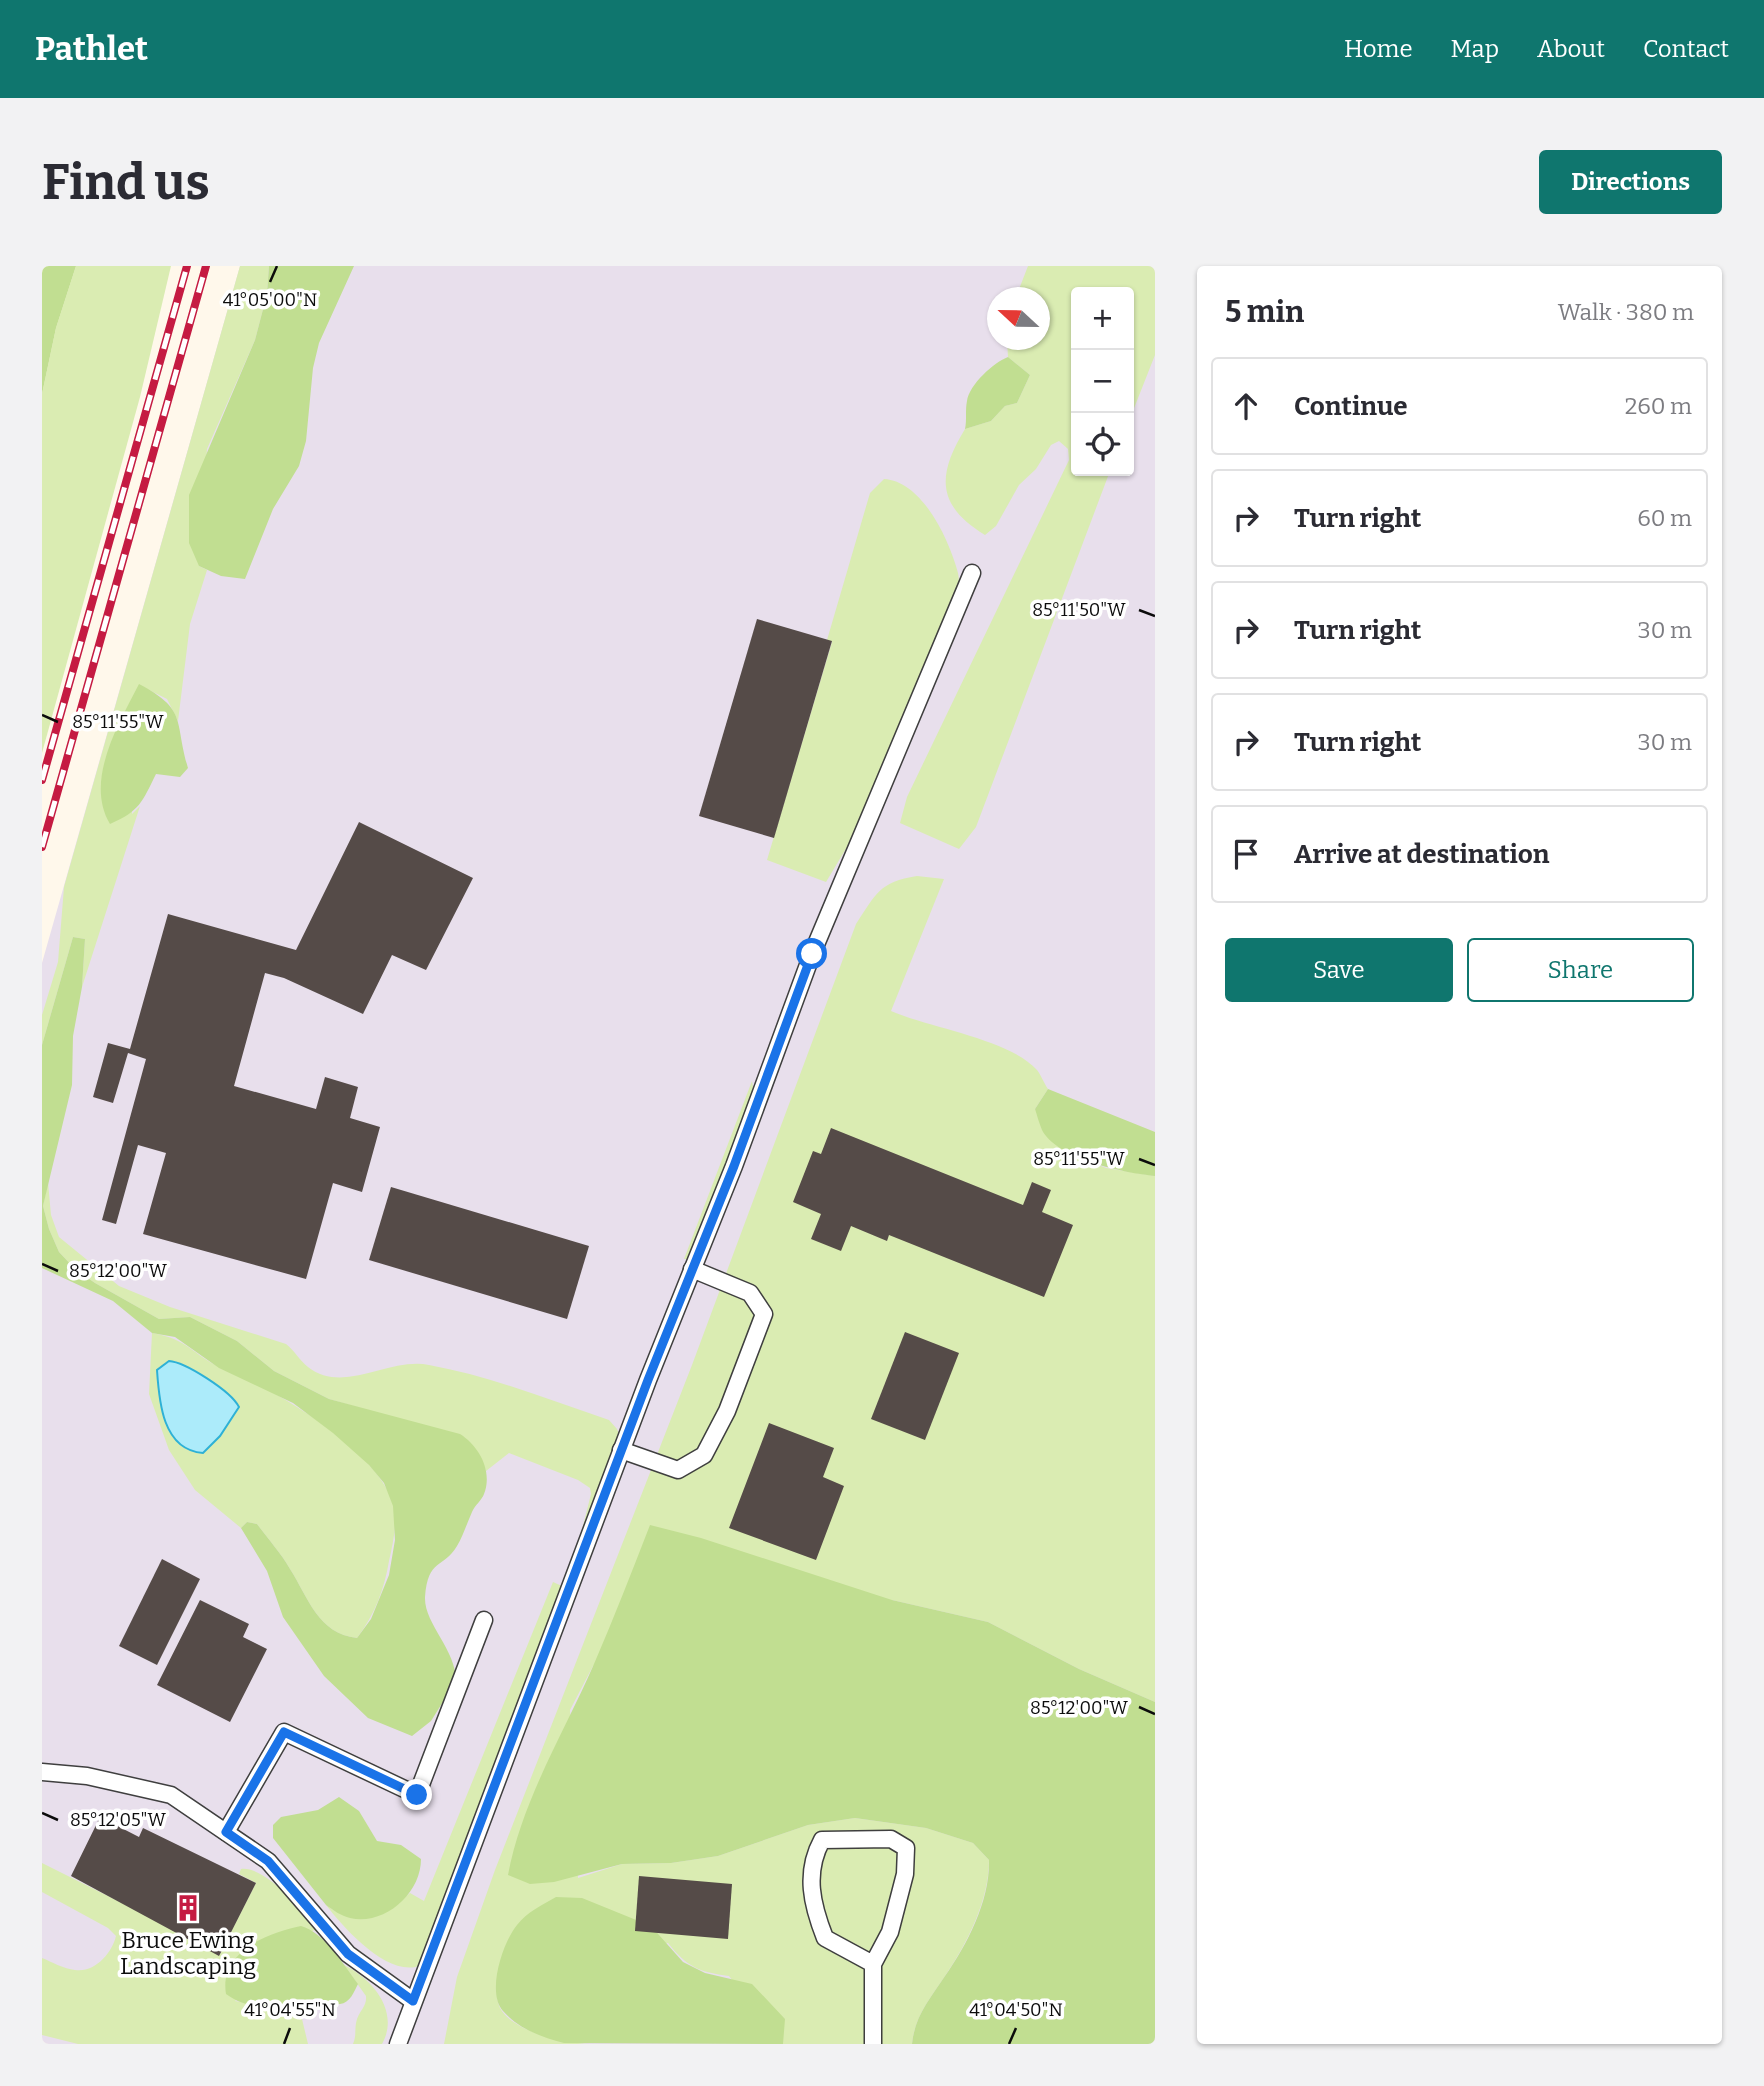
<!DOCTYPE html>
<meta charset="utf-8">
<style>
body{margin:0;font-family:Bitter,serif;background:#f2f2f3;color:#2b2b33}
.controls{position:absolute;right:21px;top:21px;display:grid;overflow:hidden;border-radius:7px;box-shadow:0 2px 5px #0004}
.controls button{width:63px;height:63px;display:grid;place-items:center;padding:0;border:0;border-bottom:2px solid #e1e1e2;background:#fff;color:#2b2b33;font:35px sans-serif}
.compass{position:absolute;left:945px;top:21px;width:63px;height:63px;border-radius:50%;background:#fff;box-shadow:0 2px 5px #0004;rotate:292deg}
.stop{position:absolute;width:21px;height:21px;margin:-16px;border:5px solid #1a73e8;border-radius:50%;background:#fff}
.stop.end{background:#1a73e8;border-color:#fff;box-shadow:0 2px 7px #0008}
.list{margin:0;padding:0;list-style:none}
h2{display:flex;justify-content:space-between;align-items:center;height:91px;margin:0;padding:0 28px;font-size:30px}
h2 small{font-size:23px;font-weight:400;color:#7c7c81}
.list li{display:grid;grid-template-columns:46px 1fr auto;gap:21px;align-items:center;box-sizing:border-box;height:98px;margin:0 14px 14px;padding:0 14px;border:2px solid #e1e1e2;border-radius:7px}
.list b{display:block;font-size:26px;white-space:nowrap}
.list em{font-size:23px;font-style:normal;color:#7c7c81}
.actions{display:flex;gap:14px;padding:21px 28px}
.actions a{flex:1;padding:16px 0;border:2px solid #0f766e;border-radius:7px;text-align:center;font-size:24px;color:#0f766e}
.actions .main{background:#0f766e;color:#fff}
.icon{flex:none;width:38px;height:38px;fill:none;stroke:currentColor;stroke-width:2;stroke-linecap:round;stroke-linejoin:round}
.map{position:relative;flex:none;width:1113px;height:1778px;overflow:hidden;border-radius:7px}
header{display:flex;align-items:center;gap:42px;box-sizing:border-box;height:98px;padding:0 35px;background:#0f766e;color:#fff}
header strong{font-size:33px}
nav{display:flex;gap:38px;margin-inline-start:auto;font-size:24px}
.intro{display:flex;align-items:center;justify-content:space-between;box-sizing:border-box;height:168px;padding:0 42px}
h1{margin:0;font-size:49px}
.button{padding:18px 32px;border-radius:7px;background:#0f766e;color:#fff;font-size:24px;font-weight:700}
main{display:flex;gap:42px;padding:0 42px}
aside{flex:1;background:#fff;border-radius:7px;box-shadow:0 2px 5px #0004}
.map>svg:first-child{display:block}
</style>
<header>
<strong>Pathlet</strong>
<nav><a>Home</a><a>Map</a><a>About</a><a>Contact</a></nav>
</header>
<div class="intro"><h1>Find us</h1><a class="button">Directions</a></div>
<main>
<div class="map">
<svg width="1113" height="1778" viewBox="0 0 1113 1778">
<rect width="100%" height="100%" fill="#fff8eb"/>
<!-- industrial -->
<path fill="#e8dfec" fill-rule="evenodd" d="M198 0H1113V1778H0V697ZM1034 26H1087V205H1034ZM956 32H998V74H956Z"/>
<!-- green -->
<g fill="#daecb2" fill-rule="evenodd">
<polygon points="34,0 129,0 98,131 0,487 0,128 14,62"/>
<polygon points="198,0 227,0 225,28 213,74 165,183 157,300 165,304 148,358 136,455 125,433 97,419 90,548 98,540 40,721 43,673 31,671 0,779 0,749 16,696 22,621"/>
<path d="M986 0H1113V89L1087 155V26H1034V205H1068L934 561 917 583 858 557 865 531 1027 194 1026 183 1017 175 1009 179 994 203 977 219 954 260 943 269C894 239 895 209 923 163L949 155 963 140 975 137 988 109 966 91 965 74H998V32L974 31Z"/>
<path d="M842 213C880 215 907 273 916 307 918 315 916 326 915 334L811 571 784 616 725 594 790 376 785 374 828 227Z"/>
<path d="M875 610 902 613 849 745C888 762 967 773 995 804 999 809 1002 817 1006 823L993 843 1021 882 1041 893 1064 902 1113 910V1436L1037 1403 946 1356 850 1334 551 1400 528 1444 536 1612 580 1598 629 1597 676 1590 766 1559 813 1552 884 1562 931 1577 947 1594C947 1634 926 1676 903 1710 888 1733 873 1749 870 1778H741L687 1710C657 1706 645 1701 626 1677L454 1720C455 1726 455 1736 458 1742 471 1766 523 1777 548 1778H402L415 1711 453 1604 650 1099 814 658C834 628 837 616 875 610Z"/>
<polygon points="710,815 715,844 651,993 642,993"/>
<path d="M6 916 9 949 17 971 77 1020 128 1041 244 1078C253 1085 258 1095 266 1101 302 1129 347 1091 387 1099 448 1110 508 1134 567 1154L575 1163 582 1180 536 1280 549 1228 548 1222 536 1214 467 1187 444 1205C439 1186 413 1165 394 1164L287 1133 232 1105 195 1075 148 1051 117 1053 53 1017 34 1004 17 986 7 963 1 940Z"/>
<path d="M110 1067C146 1073 150 1088 179 1102 189 1107 199 1109 209 1114 254 1139 334 1185 351 1237 356 1256 351 1277 347 1295 342 1324 333 1348 315 1372 276 1368 266 1331 248 1303 239 1287 226 1273 215 1258L205 1256 199 1262 153 1224 127 1184 107 1128ZM133 1095 142 1103 155 1106 194 1135V1146L186 1154 178 1170 155 1186C119 1174 118 1136 116 1104Z"/>
<path d="M511 1316 529 1324 377 1700C345 1711 302 1662 284 1639 318 1664 340 1652 368 1627L382 1635Z"/>
<path d="M0 1597 140 1667 139 1670 177 1689 214 1617 197 1608 199 1603C224 1599 267 1651 281 1671L272 1664 193 1735 228 1741 252 1737 260 1753 266 1778H36L0 1769V1692C10 1696 22 1703 33 1704 53 1707 70 1687 74 1670L66 1662 0 1626Z"/>
<path d="M302 1699C331 1713 358 1746 340 1778H311C315 1769 312 1762 315 1753 318 1744 325 1740 324 1730Z"/>
</g>
<!-- forest -->
<g fill="#c1de91">
<polygon points="0,0 34,0 14,62 0,128"/>
<polygon points="227,0 312,0 277,77 271,102 264,175 257,200 231,243 203,313 179,310 157,300 147,277 147,229 213,74 225,28"/>
<path d="M966 91 988 109 975 137 963 140 949 155 923 163C925 154 923 144 925 135 927 119 952 96 966 91Z"/>
<path d="M97 418C146 444 132 454 146 502L138 511 114 508C100 536 98 545 68 558 42 515 77 457 97 418Z"/>
<path d="M31 671 43 673 40 721 31 770 30 819 1 940 7 963 17 986 34 1004 53 1017 117 1053 148 1051 195 1075 232 1105 287 1133 418 1168C437 1180 451 1205 442 1228 440 1234 433 1239 430 1246 425 1257 421 1270 415 1280 401 1303 386 1292 383 1331 382 1358 414 1383 414 1415L389 1455 370 1470 326 1452 282 1410 241 1351 225 1305 199 1262 205 1256 215 1258C226 1273 239 1287 248 1303 266 1331 276 1368 315 1372L329 1353 347 1309 353 1274 351 1240 342 1217 327 1199 291 1167 251 1137 177 1102 133 1071 110 1067 71 1035 0 1002V779Z"/>
<path d="M1006 823 1113 866V910C1083 907 1015 893 1000 864 997 857 995 849 993 843Z"/>
<path d="M608 1259 659 1272 850 1334 946 1356 1037 1403 1113 1436V1778H870C873 1749 888 1733 903 1710 926 1677 948 1634 947 1594L931 1577 884 1562 813 1552 766 1559 676 1590 629 1597 580 1598 512 1616 488 1618 466 1609C480 1534 522 1467 552 1398 572 1352 590 1305 608 1259Z"/>
<path d="M297 1531 317 1545 335 1575 359 1579 379 1593C379 1628 342 1660 308 1652 299 1650 291 1644 284 1639L231 1572V1559L239 1551 276 1544Z"/>
<path d="M514 1631 540 1632 609 1660 641 1696 663 1707 710 1718 743 1753 741 1778 522 1777C499 1771 477 1763 461 1745 444 1726 461 1676 475 1659 485 1646 500 1639 514 1631Z"/>
<path d="M259 1660C282 1666 302 1699 316 1718 312 1726 308 1737 298 1738 290 1740 279 1735 270 1735 239 1736 212 1749 184 1728 177 1686 225 1667 259 1660Z"/>
</g>
<!-- water -->
<path fill="#acebfa" stroke="#2eb1d6" stroke-width="2" d="M127 1095C143 1096 189 1125 197 1141L178 1170 161 1187C120 1184 117 1134 115 1104Z"/>
<!-- building -->
<g fill="#554b48">
<polygon points="715,353 790,375 732,572 657,550"/>
<polygon points="317,556 431,612 384,704 350,689 321,748 242,712 223,707 192,820 274,843 283,811 316,821 308,852 338,861 320,926 291,917 264,1013 101,968 124,887 96,879 74,958 60,954 104,793 86,787 71,837 51,831 66,777 88,783 126,648 254,684"/>
<polygon points="789,862 981,939 990,916 1009,924 1000,946 1031,959 1002,1031 847,969 845,975 809,960 799,985 769,973 779,948 751,936 771,885 779,888"/>
<polygon points="349,921 547,980 525,1053 327,994"/>
<polygon points="863,1066 917,1087 883,1174 829,1153"/>
<polygon points="727,1157 792,1182 781,1211 802,1220 774,1294 687,1262"/>
<polygon points="120,1293 158,1313 115,1399 77,1380"/>
<polygon points="158,1334 207,1358 201,1371 225,1383 188,1456 115,1419"/>
<polygon points="58,1551 97,1571 101,1562 214,1617 177,1690 29,1610"/>
<polygon points="597,1610 690,1618 686,1673 593,1665"/>
</g>
<g fill="none" stroke-linecap="round" stroke-linejoin="round">
<defs>
<g id="service">
<polyline points="579,1184 636,1204 662,1189 685,1145 722,1048 708,1027 650,1003"/>
<polyline points="0,1506 45,1510 129,1529 226,1595 306,1688 371,1735"/>
<polyline points="184,1566 242,1466 375,1529 442,1354"/>
<polyline points="356,1778 606,1114 692,900 770,688 930,307"/>
<path d="M831 1778V1698L848 1666 863 1608 864 1582 849 1573 780 1574C762 1607 770 1639 783 1672L831 1698"/>
</g>
</defs>
<!-- service casing -->
<use href="#service" stroke="#3f3f3f" stroke-width="19"/>
<!-- service -->
<use href="#service" stroke="#fff" stroke-width="16"/>
<defs>
<g id="rail">
<polyline points="0,514 145,0"/>
<polyline points="0,581 164,0"/>
</g>
</defs>
<!-- rail casing -->
<use href="#rail" stroke="#c51b42" stroke-width="8"/>
<!-- rail -->
<use href="#rail" stroke="#fff" stroke-width="5" stroke-dasharray="16" stroke-linecap="butt"/>
</g>
<g fill="none" stroke-linecap="round" stroke-linejoin="round">
<!-- route -->
<polyline stroke="#1a73e8" stroke-width="9" points="375,1529 242,1466 184,1566 226,1595 306,1688 371,1735 606,1114 692,900 770,688"/>
</g>
<!-- ticks -->
<path fill="none" stroke="#0c0c0c" stroke-width="2.5" d="M228 16 235 0M1097 344 1113 350M0 449 16 456M1097 893 1113 899M0 998 16 1005M1097 1441 1113 1448M0 1547 16 1554M242 1778 248 1762M967 1778 974 1762"/>
<!-- icons -->
<defs>
<symbol id="building-bare" viewBox="-9 -9 18 18"><path d="M-4-6H4V6H1V3H-1V6H-4ZM-2.5-4.3h1.7v1.8h-1.7ZM.8-4.3h1.7v1.8H.8ZM-2.5-1h1.7V.8h-1.7ZM.8-1h1.7V.8H.8Z" fill="#c51b42" stroke="#fff" stroke-width="2.5" paint-order="stroke"/></symbol>
</defs>
<g fill-rule="evenodd">
<use href="#building-bare" x="127" y="1623" width="38" height="38"/>
</g>
<g text-anchor="middle" dominant-baseline="central" stroke-width="7" stroke-linejoin="round" paint-order="stroke">
<!-- poi labels -->
<g font-size="23" fill="#0c0c0c" stroke="#fff">
<text x="146" y="1674">Bruce Ewing<tspan x="146" dy="26">Landscaping</tspan></text>
</g>
</g>
<g font-size="18" text-anchor="middle" fill="#0c0c0c" stroke="#fff" stroke-width="7" stroke-linejoin="round" paint-order="stroke">
<text x="228" y="40">41°05'00"N</text>
<text x="1037" y="350">85°11'50"W</text>
<text x="76" y="462">85°11'55"W</text>
<text x="1037" y="899">85°11'55"W</text>
<text x="76" y="1011">85°12'00"W</text>
<text x="1037" y="1448">85°12'00"W</text>
<text x="76" y="1560">85°12'05"W</text>
<text x="248" y="1750">41°04'55"N</text>
<text x="974" y="1750">41°04'50"N</text>
</g>
</svg>
<div class="controls">
<button>+</button>
<button>−</button>
<button><svg class="icon" aria-label="locate" viewBox="0 0 24 24"><circle cx="12" cy="12" r="6"/><path d="M12 2v4M12 18v4M2 12h4M18 12h4"/></svg></button>
</div>
<svg class="compass" viewBox="-18 -18 36 36"><path d="M0-13l5 13h-10z" fill="#e53935"/><path d="M0 13l5-13h-10z" fill="#7c7c81"/></svg>
<div class="stop" style="left:770px;top:688px"></div>
<div class="stop end" style="left:375px;top:1529px"></div>
</div>
<aside>
<h2>5 min<small>Walk · 380 m</small></h2>
<ul class="list">
<li><svg class="icon" aria-label="ahead" viewBox="0 0 24 24"><path d="M12 20V5M6 11l6-6 6 6"/></svg><div><b>Continue</b></div><em>260 m</em></li>
<li><svg class="icon" aria-label="right" viewBox="0 0 24 24"><path d="M7 20v-9h11M14 6l5 5-5 5"/></svg><div><b>Turn right</b></div><em>60 m</em></li>
<li><svg class="icon" aria-label="right" viewBox="0 0 24 24"><path d="M7 20v-9h11M14 6l5 5-5 5"/></svg><div><b>Turn right</b></div><em>30 m</em></li>
<li><svg class="icon" aria-label="right" viewBox="0 0 24 24"><path d="M7 20v-9h11M14 6l5 5-5 5"/></svg><div><b>Turn right</b></div><em>30 m</em></li>
<li><svg class="icon" aria-label="arrive" viewBox="0 0 24 24"><path d="M6 21V4h12l-3 4 3 4H6"/></svg><div><b>Arrive at destination</b></div></li>
</ul>
<div class="actions"><a class="main">Save</a><a>Share</a></div>
</aside>
</main>
